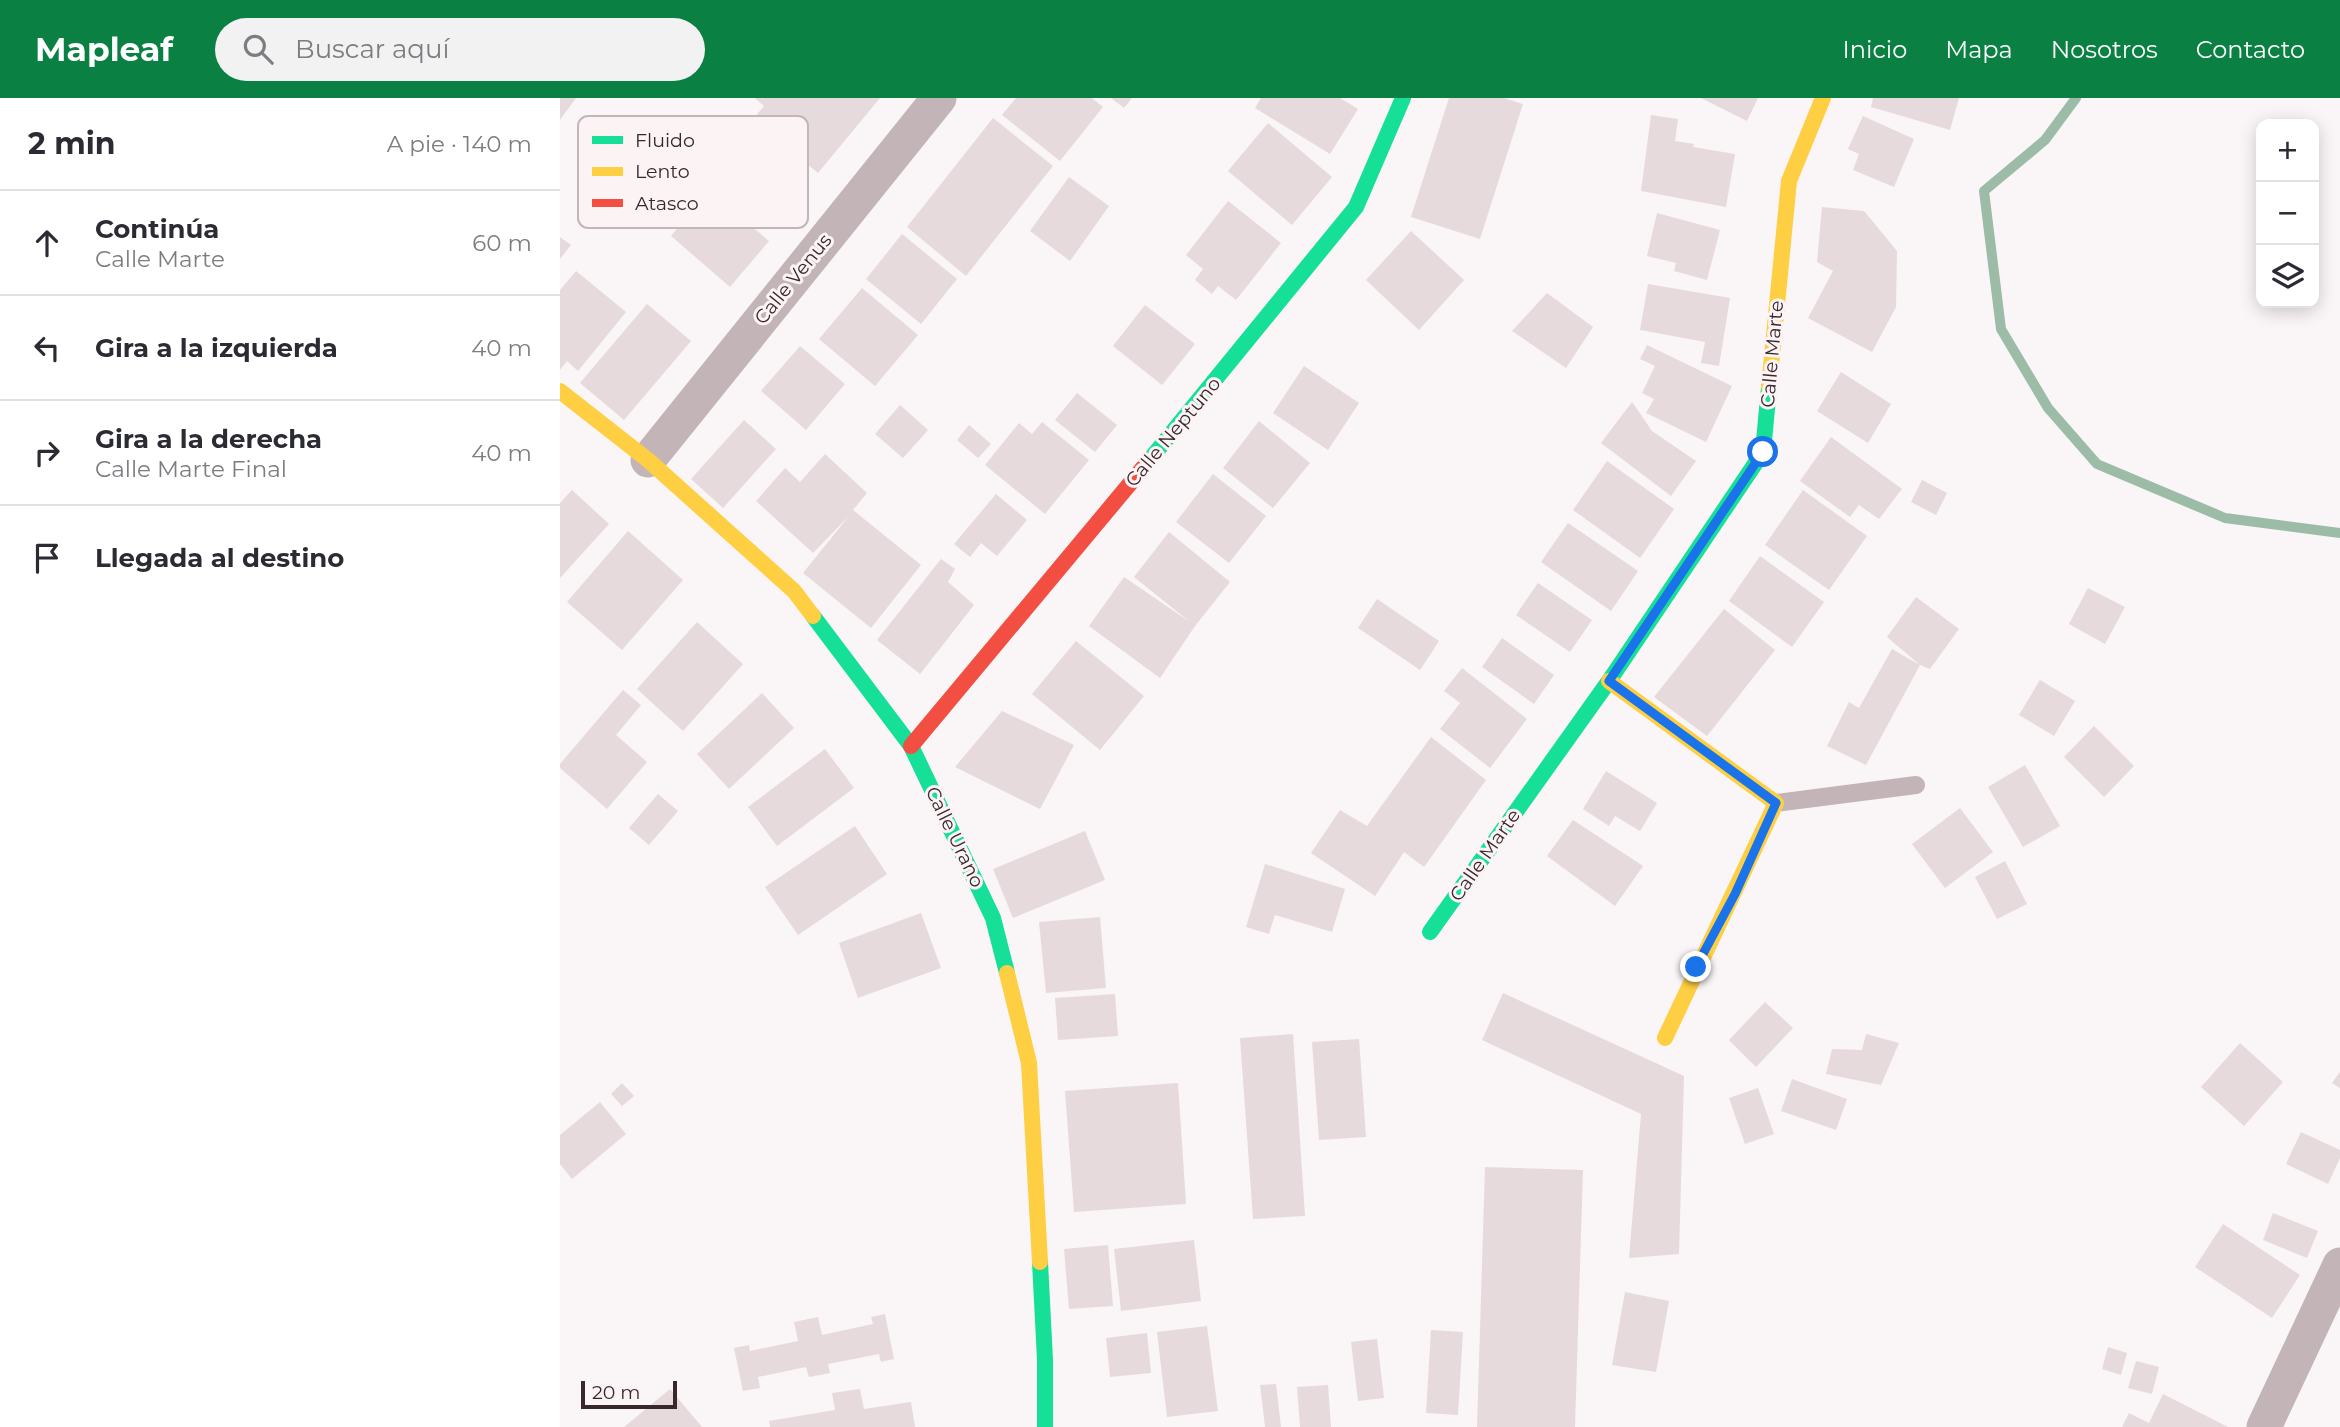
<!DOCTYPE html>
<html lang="es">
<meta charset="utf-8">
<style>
body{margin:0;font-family:Montserrat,sans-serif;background:#f2f2f3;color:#2b2b33}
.controls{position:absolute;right:21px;top:21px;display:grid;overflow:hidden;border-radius:14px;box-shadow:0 4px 18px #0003}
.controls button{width:63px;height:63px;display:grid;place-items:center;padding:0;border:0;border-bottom:2px solid #e1e1e2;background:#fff;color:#2b2b33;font:35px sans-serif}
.scale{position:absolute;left:21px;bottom:18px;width:96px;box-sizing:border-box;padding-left:7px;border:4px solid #38282c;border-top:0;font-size:19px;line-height:24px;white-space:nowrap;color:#38282c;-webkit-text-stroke:5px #fcf3f5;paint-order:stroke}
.stop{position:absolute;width:21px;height:21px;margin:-16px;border:5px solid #1a73e8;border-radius:50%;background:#fff}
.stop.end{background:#1a73e8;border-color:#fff;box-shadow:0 2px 7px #0008}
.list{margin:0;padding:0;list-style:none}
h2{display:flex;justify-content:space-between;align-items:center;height:91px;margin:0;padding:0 28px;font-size:30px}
h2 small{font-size:23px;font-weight:400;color:#7c7c81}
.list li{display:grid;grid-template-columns:46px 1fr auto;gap:21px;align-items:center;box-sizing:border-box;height:105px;padding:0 28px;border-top:2px solid #e1e1e2}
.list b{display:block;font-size:26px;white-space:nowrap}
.list p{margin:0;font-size:23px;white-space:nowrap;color:#7c7c81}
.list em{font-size:23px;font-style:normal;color:#7c7c81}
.icon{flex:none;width:38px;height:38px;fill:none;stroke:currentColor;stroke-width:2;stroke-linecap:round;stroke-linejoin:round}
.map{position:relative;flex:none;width:1780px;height:1329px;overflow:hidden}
header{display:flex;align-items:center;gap:42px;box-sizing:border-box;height:98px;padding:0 35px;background:#0b8043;color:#fff}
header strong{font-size:33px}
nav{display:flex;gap:38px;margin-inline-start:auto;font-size:24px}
.search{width:490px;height:63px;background:#f2f2f3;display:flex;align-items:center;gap:18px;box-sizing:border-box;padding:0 24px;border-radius:38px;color:#7c7c81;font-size:26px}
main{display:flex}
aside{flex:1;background:#fff}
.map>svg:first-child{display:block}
</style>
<header>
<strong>Mapleaf</strong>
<div class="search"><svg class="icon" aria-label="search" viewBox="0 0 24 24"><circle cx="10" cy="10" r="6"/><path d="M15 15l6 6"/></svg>Buscar aquí</div>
<nav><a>Inicio</a><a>Mapa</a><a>Nosotros</a><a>Contacto</a></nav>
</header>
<main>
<aside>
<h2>2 min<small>A pie · 140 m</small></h2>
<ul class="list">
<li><svg class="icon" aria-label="ahead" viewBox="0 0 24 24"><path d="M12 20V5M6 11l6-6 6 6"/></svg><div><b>Continúa</b><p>Calle Marte</p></div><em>60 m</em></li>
<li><svg class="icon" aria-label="left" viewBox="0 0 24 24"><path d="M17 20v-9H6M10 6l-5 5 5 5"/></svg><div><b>Gira a la izquierda</b></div><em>40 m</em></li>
<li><svg class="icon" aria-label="right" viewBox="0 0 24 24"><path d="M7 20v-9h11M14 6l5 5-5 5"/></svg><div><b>Gira a la derecha</b><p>Calle Marte Final</p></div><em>40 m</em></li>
<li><svg class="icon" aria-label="arrive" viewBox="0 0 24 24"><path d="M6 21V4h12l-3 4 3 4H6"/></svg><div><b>Llegada al destino</b></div></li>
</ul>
</aside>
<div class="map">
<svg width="1780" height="1329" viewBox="0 0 1780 1329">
<rect width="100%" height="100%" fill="#faf5f6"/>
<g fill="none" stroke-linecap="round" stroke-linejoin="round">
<!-- stream -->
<polyline stroke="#9cbca8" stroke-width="10" points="1516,0 1485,42 1424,93 1441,231 1488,310 1537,366 1665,420 1780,435"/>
</g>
<!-- building -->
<g fill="#e7dadd">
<polygon points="0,0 16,0 0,22"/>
<polygon points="195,0 320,0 258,75 193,21 204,8"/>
<polygon points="456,0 532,0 543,9 500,63 442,17"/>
<polygon points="551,0 572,0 564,10"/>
<polygon points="701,0 780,0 798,11 770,56 695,10"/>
<polygon points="889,0 944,0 963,6 920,141 851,119"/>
<polygon points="1141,0 1198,0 1187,23"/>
<polygon points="1313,0 1399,0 1390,32 1311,9"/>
<polygon points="1091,17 1118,21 1115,43 1134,46 1133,49 1175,56 1166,109 1081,93"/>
<polygon points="1303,18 1354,41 1334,89 1293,72 1299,56 1288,51"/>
<polygon points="433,20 493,68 406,178 347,129"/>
<polygon points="708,25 772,79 732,127 668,73"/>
<polygon points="509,79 549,108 510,163 470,133"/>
<polygon points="149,92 209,143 170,189 111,138"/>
<polygon points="668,103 721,145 676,202 658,188 652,196 635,182 643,171 626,157"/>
<polygon points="1262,109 1304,113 1337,153 1336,209 1312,254 1248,220 1273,173 1257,164"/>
<polygon points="1097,115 1160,132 1147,182 1114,173 1116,165 1087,158"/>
<polygon points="851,133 904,182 859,232 806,182"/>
<polygon points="342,136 397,181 361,226 306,181"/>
<polygon points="0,139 11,147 0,161"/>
<polygon points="16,173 66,214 18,273 7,263 0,272 0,192"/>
<polygon points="1088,186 1170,200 1159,268 1141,265 1145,244 1080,232"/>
<polygon points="302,190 358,237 315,288 259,241"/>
<polygon points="987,195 1033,229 1006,270 952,233"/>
<polygon points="87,206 131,243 64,322 20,285"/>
<polygon points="585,207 635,246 602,287 553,248"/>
<polygon points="1087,247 1172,288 1146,344 1086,315 1094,301 1082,295 1095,268 1080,261"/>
<polygon points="240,248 285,286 246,332 201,293"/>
<polygon points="744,268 799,305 768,352 713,315"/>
<polygon points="1281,274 1331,306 1308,345 1257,313"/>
<polygon points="517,295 557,327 535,354 495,322"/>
<polygon points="1072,304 1092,333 1136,363 1111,398 1041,345"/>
<polygon points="340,307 368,332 343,360 315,336"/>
<polygon points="184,322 216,351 163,410 131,381"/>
<polygon points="699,323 750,365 713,410 663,370"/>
<polygon points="482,324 529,362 485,416 425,367 459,325 472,336"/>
<polygon points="409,327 431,346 418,360 397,342"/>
<polygon points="1271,339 1342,391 1319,421 1299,407 1290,419 1240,383"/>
<polygon points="265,356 307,395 293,412 361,467 311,530 243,475 289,418 253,455 196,403 225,370 240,384"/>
<polygon points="1047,363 1114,411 1080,460 1013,412"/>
<polygon points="653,376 706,418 669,465 616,424"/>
<polygon points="1362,382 1387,395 1376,417 1351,404"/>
<polygon points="12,392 49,426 0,480 0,405"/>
<polygon points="1243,392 1307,438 1269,492 1205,447"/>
<polygon points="436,396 467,422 437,458 421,445 410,459 394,446"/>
<polygon points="1008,425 1078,473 1051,513 981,464"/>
<polygon points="68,433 123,482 62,552 7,504"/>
<polygon points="609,434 670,484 635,528 600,580 529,528 564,479 630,524 574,479"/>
<polygon points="1200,458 1264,504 1232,549 1169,503"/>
<polygon points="381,461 395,471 388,484 414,507 360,576 317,542"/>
<polygon points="978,485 1032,522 1010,554 956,517"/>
<polygon points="1528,490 1565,509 1545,546 1509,526"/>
<polygon points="1356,499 1399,531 1370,571 1360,567 1327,539"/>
<polygon points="817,501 879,543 860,572 798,530"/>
<polygon points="1164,511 1215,552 1147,638 1094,599"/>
<polygon points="137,524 183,566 123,633 77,591"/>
<polygon points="942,540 994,577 974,606 922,569"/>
<polygon points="516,543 584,598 540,652 472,596"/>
<polygon points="1332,551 1360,567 1306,667 1267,648 1289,604 1299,610"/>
<polygon points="902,570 967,621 930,670 880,631 900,605 884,593"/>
<polygon points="1480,582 1515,603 1494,638 1459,617"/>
<polygon points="63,592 81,607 56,637 87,664 47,711 0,670 0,666"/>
<polygon points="202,595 234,630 169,691 137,656"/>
<polygon points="442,613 514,647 480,711 395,669"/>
<polygon points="1534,628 1574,668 1544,699 1504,659"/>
<polygon points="871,639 926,682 864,769 844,754 815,798 751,755 780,712 807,728"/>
<polygon points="265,651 294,690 217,748 188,709"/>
<polygon points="1465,667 1500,728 1463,749 1428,689"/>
<polygon points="1046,673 1097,705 1080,733 1055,718 1049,728 1023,711"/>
<polygon points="98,696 118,713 89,747 69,730"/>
<polygon points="1400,710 1433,754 1385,790 1352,746"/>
<polygon points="1013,722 1083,768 1055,808 987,758"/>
<polygon points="295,728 327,776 238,837 205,789"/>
<polygon points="525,733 545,782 453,820 433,771"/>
<polygon points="1445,763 1467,806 1437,821 1415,779"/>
<polygon points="705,766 785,791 772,834 715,817 709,836 686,829"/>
<polygon points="361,815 381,870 298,900 279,845"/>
<polygon points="540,819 546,890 486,895 479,824"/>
<polygon points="943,895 1124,978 1119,1156 1069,1160 1081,1016 922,942"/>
<polygon points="555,896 558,938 498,942 495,900"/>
<polygon points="1205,904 1233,930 1196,969 1169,942"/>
<polygon points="733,936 745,1118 693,1121 680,940"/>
<polygon points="1306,936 1339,945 1321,987 1266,976 1272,951 1302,952"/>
<polygon points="799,941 806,1039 759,1042 752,944"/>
<polygon points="1680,945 1723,984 1684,1028 1641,989"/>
<polygon points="1780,974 1780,990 1772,985"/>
<polygon points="1232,981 1287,1001 1276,1032 1221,1013"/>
<polygon points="62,985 74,998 62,1008 51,996"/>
<polygon points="618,985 626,1106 514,1114 505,993"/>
<polygon points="1198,990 1214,1036 1185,1046 1169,1000"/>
<polygon points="40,1004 66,1036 12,1081 0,1066 0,1037"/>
<polygon points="1741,1034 1780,1052 1780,1060 1768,1086 1726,1066"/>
<polygon points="925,1069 1023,1072 1015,1329 917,1329"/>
<polygon points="1713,1115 1758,1133 1747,1160 1703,1142"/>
<polygon points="1663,1126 1740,1177 1712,1220 1635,1169"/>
<polygon points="634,1142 641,1203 561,1213 554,1151"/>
<polygon points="548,1147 553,1208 509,1211 504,1151"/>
<polygon points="1065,1194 1109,1203 1096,1274 1052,1267"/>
<polygon points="325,1216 334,1261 321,1264 319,1256 268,1266 270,1275 249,1279 246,1269 198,1279 200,1290 183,1293 174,1250 189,1247 190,1253 238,1243 234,1224 258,1219 262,1237 313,1226 311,1219"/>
<polygon points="647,1228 658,1313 607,1319 597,1234"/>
<polygon points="871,1232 903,1234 898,1317 866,1315"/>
<polygon points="587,1235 591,1275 550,1279 546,1240"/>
<polygon points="817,1241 824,1300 798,1303 791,1244"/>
<polygon points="1548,1249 1567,1255 1561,1277 1542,1271"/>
<polygon points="1576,1263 1599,1269 1592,1296 1568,1290"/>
<polygon points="716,1286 721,1329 705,1329 700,1287"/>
<polygon points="768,1287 771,1329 740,1329 737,1289"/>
<polygon points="110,1291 142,1329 64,1329"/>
<polygon points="300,1291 304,1311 351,1304 355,1329 210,1329 209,1323 275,1312 272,1295"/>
<polygon points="1603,1296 1668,1329 1562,1329 1569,1315 1589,1325"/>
</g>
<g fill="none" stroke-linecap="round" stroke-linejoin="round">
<!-- lane -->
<polyline stroke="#c2b4b7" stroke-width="18" points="1216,705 1356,687"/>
<!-- street -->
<g stroke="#c2b4b7" stroke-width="35">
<polyline points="88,362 379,0"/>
<polyline points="1704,1329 1780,1167"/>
</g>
<!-- fast -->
<g stroke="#16e098" stroke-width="16">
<polyline points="583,370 796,109 843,0"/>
<polyline points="253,518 351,648 433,820 447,875"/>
<polyline points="870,834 1049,583 1203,354 1209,289"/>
<polyline points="480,1164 485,1262 485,1329"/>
</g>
<!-- slow -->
<g stroke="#ffcf43" stroke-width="16">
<polyline points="1209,289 1229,83 1263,0"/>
<polyline points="0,293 88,362 234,493 253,518"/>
<polyline points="1049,583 1216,705 1105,940"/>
<polyline points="447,875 469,965 480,1164"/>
</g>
<!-- jam -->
<polyline stroke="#f24e42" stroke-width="16" points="351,648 583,370"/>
</g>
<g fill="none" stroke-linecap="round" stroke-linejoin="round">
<!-- route -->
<polyline stroke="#1a73e8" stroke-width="9" points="1136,869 1175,796 1216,705 1049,583 1203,354"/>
</g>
<g text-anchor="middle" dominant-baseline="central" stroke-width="6" stroke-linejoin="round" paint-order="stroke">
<!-- street labels -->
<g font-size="19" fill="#38282c" stroke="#fcf3f5">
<text transform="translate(233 181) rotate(-51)">Calle Venus</text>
<text transform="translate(1212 256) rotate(-85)">Calle Marte</text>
<text transform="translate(613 334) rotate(-50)">Calle Neptuno</text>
<text transform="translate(395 739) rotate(64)">Calle Urano</text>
<text transform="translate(925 757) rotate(-55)">Calle Marte</text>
</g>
</g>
<!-- legend -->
<rect x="18" y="18" width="230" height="112" rx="10" fill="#fcf3f5" stroke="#c1b6b9" stroke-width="2"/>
<rect x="32" y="38" width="31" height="8" fill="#16e098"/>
<rect x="32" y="69" width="31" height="9" fill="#ffcf43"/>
<rect x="32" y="101" width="31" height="8" fill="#f24e42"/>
<g font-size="19" fill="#38282c">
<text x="75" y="49">Fluido</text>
<text x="75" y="80">Lento</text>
<text x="75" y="112">Atasco</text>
</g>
</svg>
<div class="controls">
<button>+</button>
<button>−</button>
<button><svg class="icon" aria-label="layers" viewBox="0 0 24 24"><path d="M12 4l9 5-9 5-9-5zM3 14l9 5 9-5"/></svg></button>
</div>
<div class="scale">20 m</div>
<div class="stop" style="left:1203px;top:354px"></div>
<div class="stop end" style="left:1136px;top:869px"></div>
</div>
</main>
